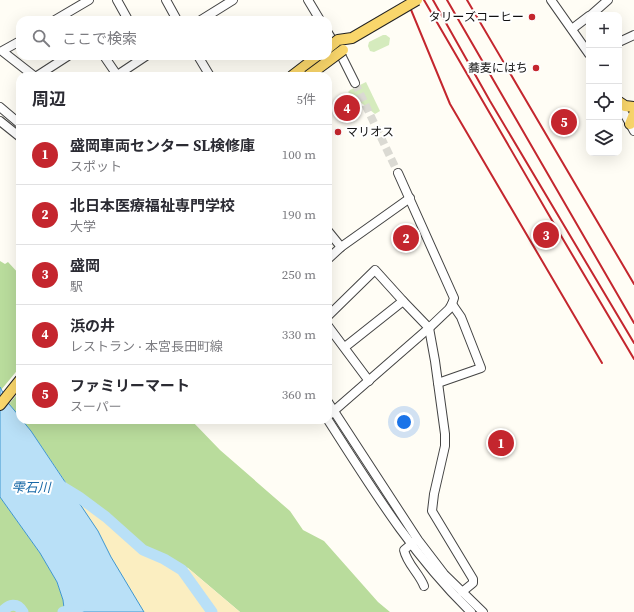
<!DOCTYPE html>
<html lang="ja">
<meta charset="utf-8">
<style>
body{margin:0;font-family:"Source Serif 4","Noto Sans JP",serif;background:#f2f2f3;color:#2b2b33}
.controls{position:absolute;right:12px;top:12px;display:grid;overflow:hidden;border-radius:8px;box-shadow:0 4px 16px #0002}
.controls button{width:36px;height:36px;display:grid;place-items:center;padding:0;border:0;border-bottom:1px solid #e1e1e2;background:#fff;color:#2b2b33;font:20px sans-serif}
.you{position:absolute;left:404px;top:422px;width:14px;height:14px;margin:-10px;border:3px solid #fff;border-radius:50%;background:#1a73e8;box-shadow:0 0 0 6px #1a73e833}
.badge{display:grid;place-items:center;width:26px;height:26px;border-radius:50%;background:#c4262e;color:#fff;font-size:13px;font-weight:700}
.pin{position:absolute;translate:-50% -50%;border:2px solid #fff;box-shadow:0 1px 4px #0006}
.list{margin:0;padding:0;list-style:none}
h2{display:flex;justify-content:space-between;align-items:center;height:52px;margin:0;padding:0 16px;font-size:17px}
h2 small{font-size:13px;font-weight:400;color:#7c7c81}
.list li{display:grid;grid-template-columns:26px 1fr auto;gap:12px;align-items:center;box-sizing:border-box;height:60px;padding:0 16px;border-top:1px solid #e1e1e2}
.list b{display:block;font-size:15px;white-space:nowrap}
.list p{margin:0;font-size:13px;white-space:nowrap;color:#7c7c81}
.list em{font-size:13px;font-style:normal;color:#7c7c81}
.icon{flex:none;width:22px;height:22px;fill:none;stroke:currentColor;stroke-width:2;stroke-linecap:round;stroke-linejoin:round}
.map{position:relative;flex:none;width:634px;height:612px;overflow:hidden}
.search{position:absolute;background:#fff;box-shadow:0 4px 16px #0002;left:16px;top:16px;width:316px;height:44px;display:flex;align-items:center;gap:10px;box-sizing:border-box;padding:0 14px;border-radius:12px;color:#7c7c81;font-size:15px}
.panel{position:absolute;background:#fff;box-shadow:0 4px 16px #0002;left:16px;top:72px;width:316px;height:352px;border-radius:12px}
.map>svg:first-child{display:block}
</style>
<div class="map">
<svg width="634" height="612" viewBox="0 0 634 612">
<rect width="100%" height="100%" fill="#fffdf5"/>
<!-- green -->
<g fill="#d5ebbd">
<polygon points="383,35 386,35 390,38 389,45 374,52 370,51 368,46 369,42"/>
<polygon points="366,82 380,111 375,114 348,92 350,90"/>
</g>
<!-- forest -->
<g fill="#b9dc9c">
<polygon points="0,261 5,264 8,262 20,275 20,367 1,390 0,387"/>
<polygon points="20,391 20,417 9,404"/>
<polygon points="22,420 191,420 220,450 290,511 303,530 324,541 378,602 390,612 240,612 188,568 141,544 122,526 71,490 31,431"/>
<polygon points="0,497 40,553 57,582 63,600 64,608 66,612 2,612 0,606"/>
</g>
<!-- sand -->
<polygon fill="#fbeec1" points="76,498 105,519 143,554 157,559 175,570 185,577 188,577 190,573 188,568 240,612 144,612 111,557 98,531"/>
<!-- water -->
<polygon fill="#b9e0f7" stroke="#3f96cf" points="0,387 9,404 20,417 20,420 22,420 31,431 98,531 111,557 144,612 66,612 64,608 63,600 57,582 40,553 0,497"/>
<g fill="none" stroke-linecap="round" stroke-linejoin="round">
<!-- river -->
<g stroke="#b9e0f7" stroke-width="11">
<polyline points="61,486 79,497 106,517 143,550 164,559 182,570 212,612"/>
<path d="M2 612C9 604 17 602 23 612"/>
<polyline points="63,612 80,607"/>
</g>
<!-- minor-tunnel -->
<polyline stroke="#dbdad3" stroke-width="8" stroke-dasharray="8 4" stroke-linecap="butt" points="355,83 398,173"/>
<defs>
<g id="minor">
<polyline points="117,0 127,18 124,20"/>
<polyline points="166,0 177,20"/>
<polyline points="308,0 320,20"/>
<polyline points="551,0 589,54"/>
<polyline points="591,15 608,0"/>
<polyline points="55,20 89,0"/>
<polyline points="201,20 233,0"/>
<polyline points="572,29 589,16"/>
<polyline points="328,33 338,49 355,83"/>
<polyline points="20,41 2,51 34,76"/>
<polyline points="619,42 634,35"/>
<polyline points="104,56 117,75"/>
<polyline points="198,56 210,76"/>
<polyline points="37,76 68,56"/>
<polyline points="116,76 146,56"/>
<polyline points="619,104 634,131"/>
<polyline points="0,107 20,124"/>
<polyline points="0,121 20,137"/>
<polyline points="328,231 341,247"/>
<polyline points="328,259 341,247 410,198"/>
<polyline points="328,316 375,270 403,301 429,328 435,361 445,434 445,446 434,494 432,511 473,579 473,583 462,592"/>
<polyline points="328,326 369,381"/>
<polyline points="345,347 403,301"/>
<polyline points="438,383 481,368 461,317 452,304"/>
<polyline points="328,402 418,540 444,574 483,612"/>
<polyline points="328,416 429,328 449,309 452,304 454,298 398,173"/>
<path d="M328 420C371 487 413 556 471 612"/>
<path d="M415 541 404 550C407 564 419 573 424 586"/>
</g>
<g id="major">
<polyline points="292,76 318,56"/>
<polyline points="619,102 625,106 634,107"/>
<polyline points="630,124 634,114"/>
<polyline points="0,405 20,380"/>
</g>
</defs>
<!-- minor casing -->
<use href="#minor" stroke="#444" stroke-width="10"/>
<!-- major casing -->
<use href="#major" stroke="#222" stroke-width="12"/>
<!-- minor -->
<use href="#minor" stroke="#fff" stroke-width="8"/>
<!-- major -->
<use href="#major" stroke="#f9d66b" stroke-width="10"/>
<!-- rail -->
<g stroke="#c4262e" stroke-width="2">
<polyline points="407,0 450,104 602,363"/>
<polyline points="424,0 557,229 634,359"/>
<polyline points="433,0 490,101 634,343"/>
<polyline points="447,0 634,323"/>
<polyline points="467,0 634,284"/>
</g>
<defs>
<g id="major-bridge">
<polyline points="328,48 338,40 352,38 417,0"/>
<polyline points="308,76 343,50"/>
</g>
</defs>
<!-- major-bridge casing -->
<use href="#major-bridge" stroke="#222" stroke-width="12" stroke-linecap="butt"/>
<!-- major-bridge -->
<use href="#major-bridge" stroke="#f9d66b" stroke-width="10"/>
</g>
<!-- markers -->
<g fill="#c4262e" stroke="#fff" stroke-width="1.5">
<circle cx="532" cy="17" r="4"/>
<circle cx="536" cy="68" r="4"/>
<circle cx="338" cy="132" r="4"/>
</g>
<g text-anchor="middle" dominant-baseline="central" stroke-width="4" stroke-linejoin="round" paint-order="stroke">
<!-- poi labels -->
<g font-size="12" fill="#111" stroke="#fff" text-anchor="end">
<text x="524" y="17">タリーズコーヒー</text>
<text x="528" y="68">蕎麦にはち</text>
<text x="346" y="132" text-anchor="start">マリオス</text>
</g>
<!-- water labels -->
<g font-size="13" font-style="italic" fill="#1768a6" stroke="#fff">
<text x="31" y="487">雫石川</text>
</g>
</g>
</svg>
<div class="controls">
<button>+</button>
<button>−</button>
<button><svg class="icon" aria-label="locate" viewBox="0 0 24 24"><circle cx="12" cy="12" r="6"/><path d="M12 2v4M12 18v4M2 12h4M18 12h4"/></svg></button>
<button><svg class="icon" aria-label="layers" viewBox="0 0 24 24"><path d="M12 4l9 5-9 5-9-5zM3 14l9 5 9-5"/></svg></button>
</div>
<div class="you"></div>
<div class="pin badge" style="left:501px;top:443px">1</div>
<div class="pin badge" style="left:406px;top:238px">2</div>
<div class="pin badge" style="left:546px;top:235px">3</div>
<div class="pin badge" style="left:347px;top:108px">4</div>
<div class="pin badge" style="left:564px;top:122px">5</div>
<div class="search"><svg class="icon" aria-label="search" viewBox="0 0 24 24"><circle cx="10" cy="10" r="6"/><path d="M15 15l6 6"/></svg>ここで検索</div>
<section class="panel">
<h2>周辺<small>5件</small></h2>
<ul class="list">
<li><span class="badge">1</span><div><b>盛岡車両センター SL検修庫</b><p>スポット</p></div><em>100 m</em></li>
<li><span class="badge">2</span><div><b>北日本医療福祉専門学校</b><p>大学</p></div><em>190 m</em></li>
<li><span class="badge">3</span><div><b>盛岡</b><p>駅</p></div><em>250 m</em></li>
<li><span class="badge">4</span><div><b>浜の井</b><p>レストラン · 本宮長田町線</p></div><em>330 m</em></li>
<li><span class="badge">5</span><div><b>ファミリーマート</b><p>スーパー</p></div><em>360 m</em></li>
</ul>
</section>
</div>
